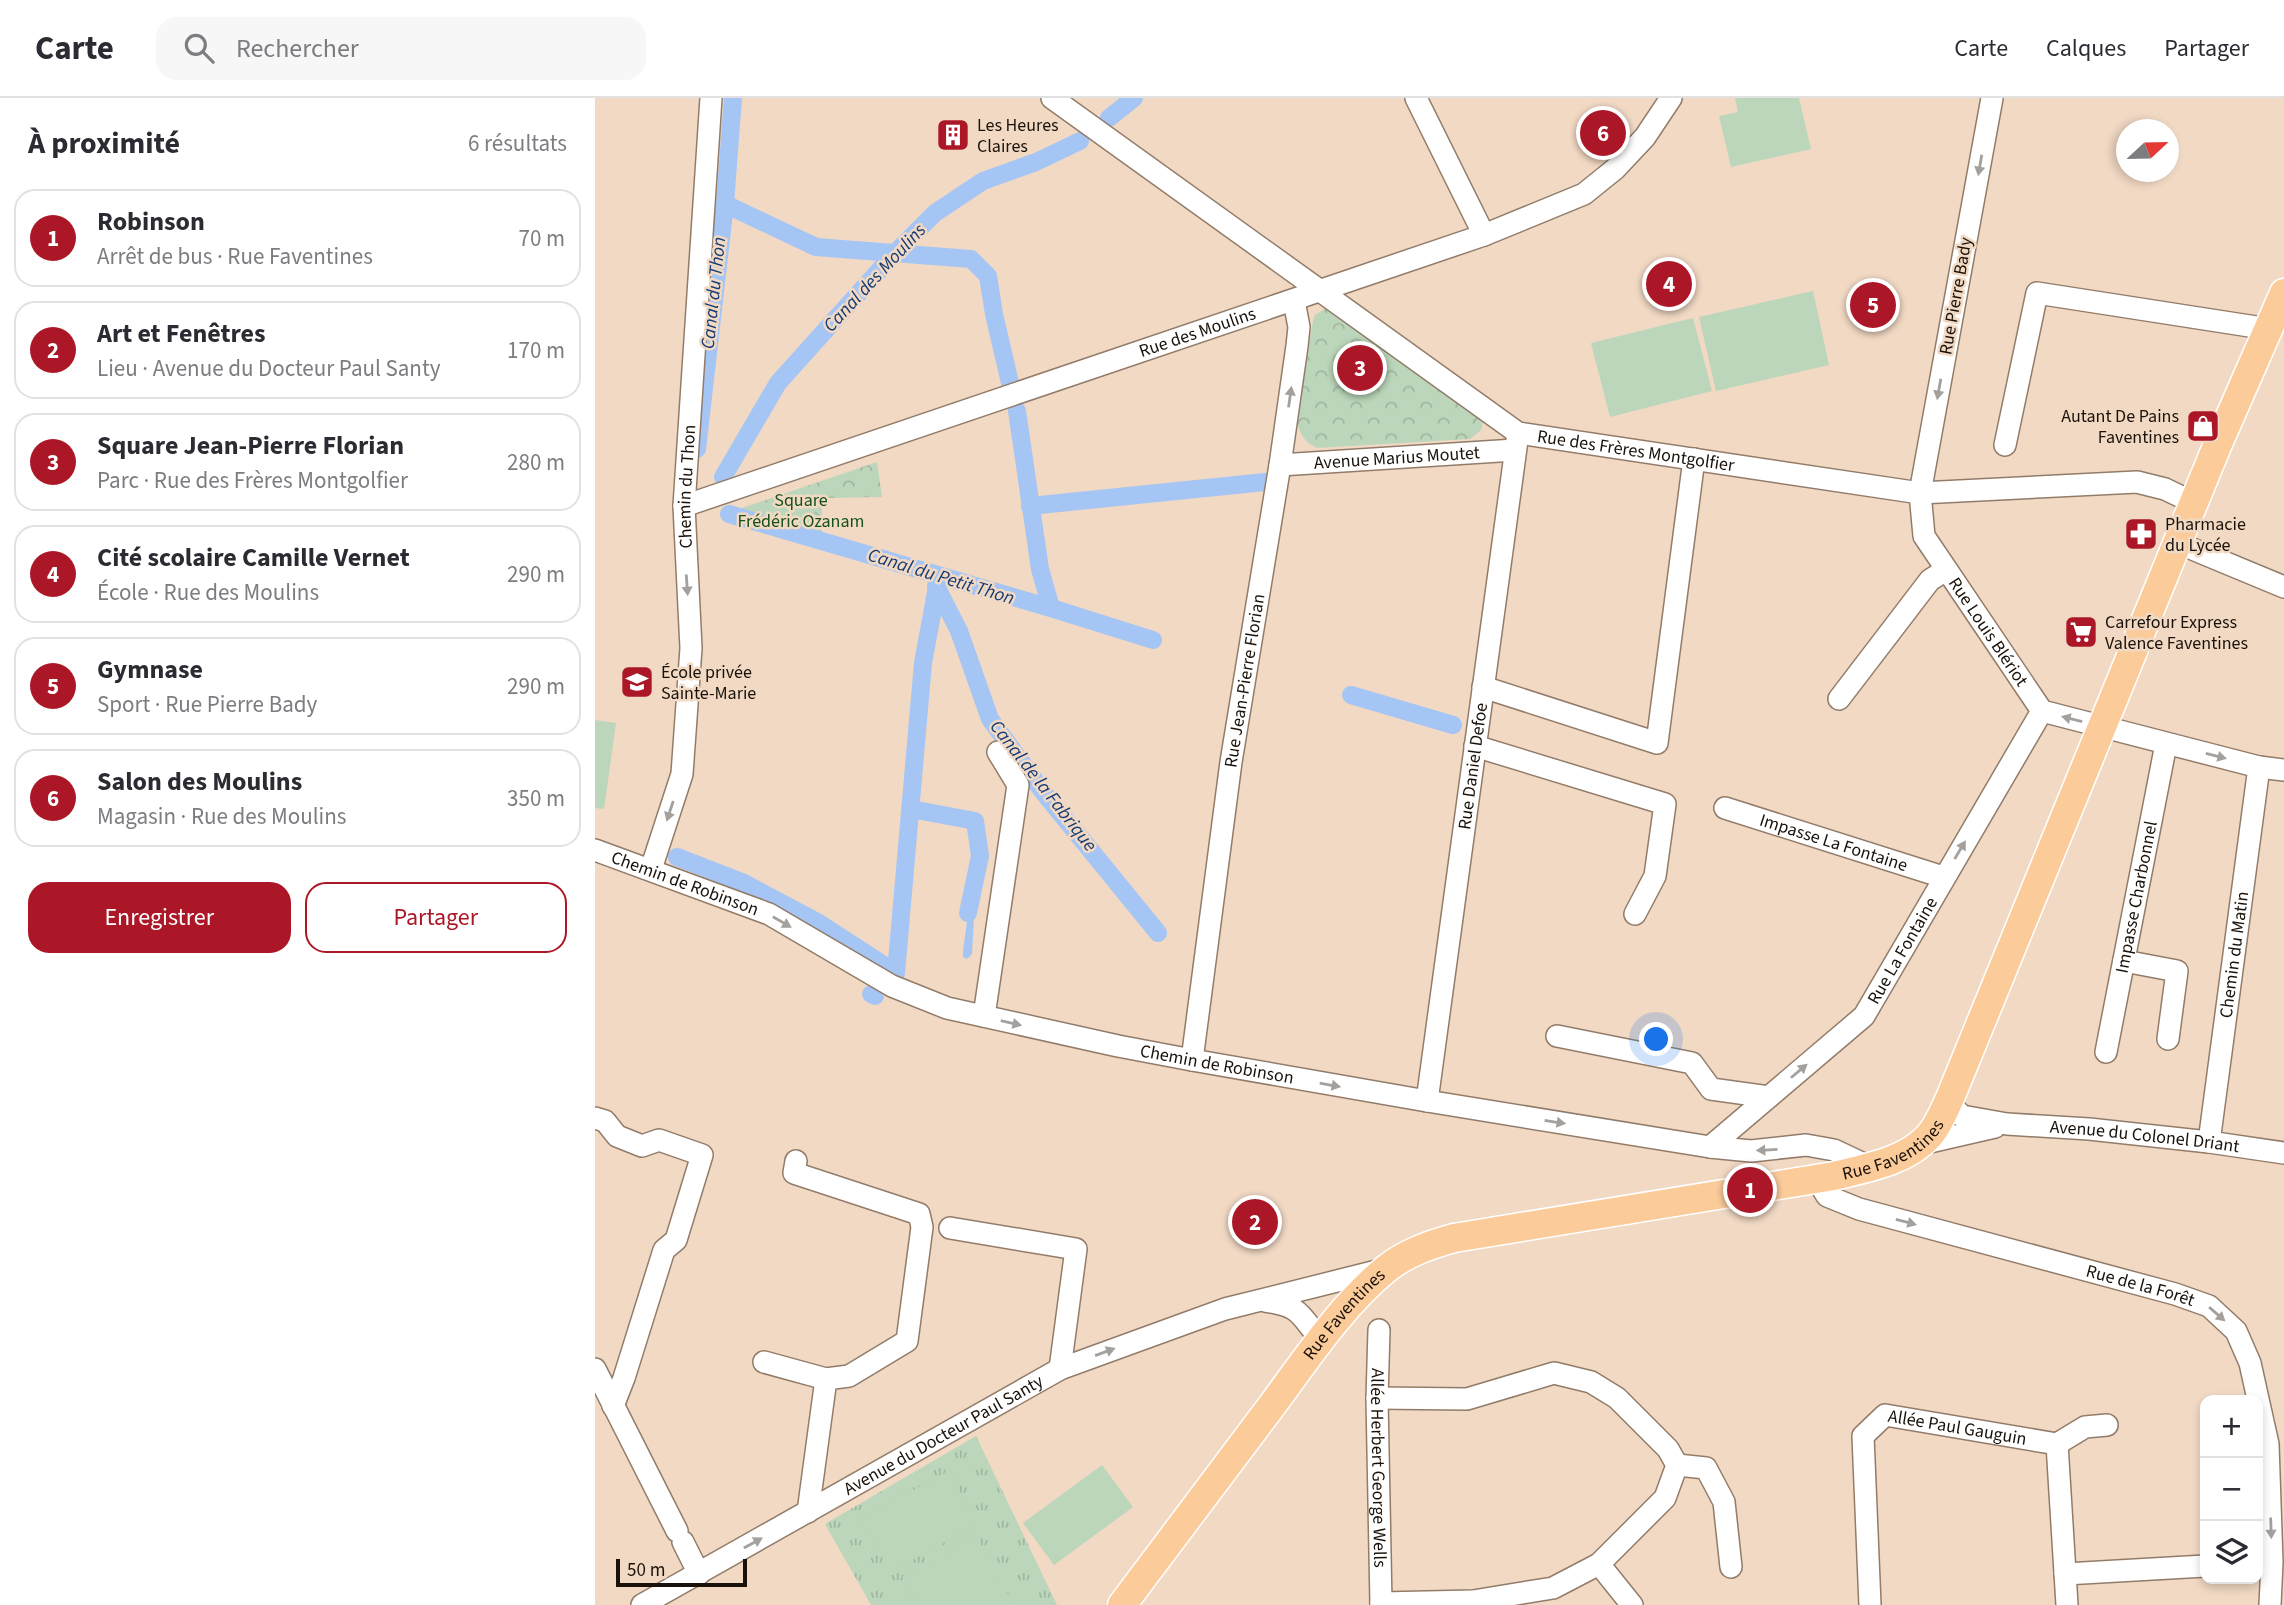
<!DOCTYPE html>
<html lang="fr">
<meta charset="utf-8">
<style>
body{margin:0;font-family:"Source Sans 3",sans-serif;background:#f7f7f7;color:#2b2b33}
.controls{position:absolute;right:21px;bottom:21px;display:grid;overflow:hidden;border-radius:14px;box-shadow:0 4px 10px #0003}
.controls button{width:63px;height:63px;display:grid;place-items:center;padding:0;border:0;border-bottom:2px solid #e1e1e2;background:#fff;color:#2b2b33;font:35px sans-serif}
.compass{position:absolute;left:1521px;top:21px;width:63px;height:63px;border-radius:50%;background:#fff;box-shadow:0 4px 10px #0003;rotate:68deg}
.scale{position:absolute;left:21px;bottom:18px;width:131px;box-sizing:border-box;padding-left:7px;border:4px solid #1a120a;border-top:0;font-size:19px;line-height:24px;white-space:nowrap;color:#1a120a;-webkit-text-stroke:5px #f1d9c4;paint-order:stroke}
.you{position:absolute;left:1062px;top:942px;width:24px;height:24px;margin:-18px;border:5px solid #fff;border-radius:50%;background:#1a73e8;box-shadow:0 0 0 10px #1a73e833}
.badge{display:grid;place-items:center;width:46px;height:46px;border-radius:50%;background:#ab1727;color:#fff;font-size:23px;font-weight:700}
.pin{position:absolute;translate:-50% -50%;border:4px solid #fff;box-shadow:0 2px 7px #0006}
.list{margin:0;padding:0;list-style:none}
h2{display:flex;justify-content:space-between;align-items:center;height:91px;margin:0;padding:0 28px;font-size:30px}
h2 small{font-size:23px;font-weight:400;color:#7c7c81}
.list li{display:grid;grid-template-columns:46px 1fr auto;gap:21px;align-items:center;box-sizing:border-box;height:98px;margin:0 14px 14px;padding:0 14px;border:2px solid #e1e1e2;border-radius:21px}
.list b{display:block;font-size:26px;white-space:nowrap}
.list p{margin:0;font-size:23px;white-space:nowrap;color:#7c7c81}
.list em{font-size:23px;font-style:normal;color:#7c7c81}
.actions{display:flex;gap:14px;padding:21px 28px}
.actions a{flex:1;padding:16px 0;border:2px solid #ab1727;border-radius:21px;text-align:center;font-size:24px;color:#ab1727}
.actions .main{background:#ab1727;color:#fff}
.icon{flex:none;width:38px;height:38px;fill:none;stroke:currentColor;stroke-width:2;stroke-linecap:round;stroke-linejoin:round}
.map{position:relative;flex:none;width:1689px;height:1507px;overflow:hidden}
header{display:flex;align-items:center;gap:42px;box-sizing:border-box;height:98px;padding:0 35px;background:#fff;border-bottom:2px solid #e1e1e2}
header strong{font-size:33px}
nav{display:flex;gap:38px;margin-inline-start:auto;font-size:24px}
.search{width:490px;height:63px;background:#f7f7f7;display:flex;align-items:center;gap:18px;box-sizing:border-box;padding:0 24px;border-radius:21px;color:#7c7c81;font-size:26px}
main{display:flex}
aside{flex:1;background:#fff}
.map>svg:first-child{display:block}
</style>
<header>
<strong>Carte</strong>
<div class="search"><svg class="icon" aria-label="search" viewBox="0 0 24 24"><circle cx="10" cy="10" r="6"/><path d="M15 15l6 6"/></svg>Rechercher</div>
<nav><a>Carte</a><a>Calques</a><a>Partager</a></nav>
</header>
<main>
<aside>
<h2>À proximité<small>6 résultats</small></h2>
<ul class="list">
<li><span class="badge">1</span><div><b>Robinson</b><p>Arrêt de bus · Rue Faventines</p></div><em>70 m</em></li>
<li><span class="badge">2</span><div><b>Art et Fenêtres</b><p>Lieu · Avenue du Docteur Paul Santy</p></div><em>170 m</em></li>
<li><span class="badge">3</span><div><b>Square Jean-Pierre Florian</b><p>Parc · Rue des Frères Montgolfier</p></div><em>280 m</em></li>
<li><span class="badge">4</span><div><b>Cité scolaire Camille Vernet</b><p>École · Rue des Moulins</p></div><em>290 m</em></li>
<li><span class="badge">5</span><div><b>Gymnase</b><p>Sport · Rue Pierre Bady</p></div><em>290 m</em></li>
<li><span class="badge">6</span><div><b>Salon des Moulins</b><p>Magasin · Rue des Moulins</p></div><em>350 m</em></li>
</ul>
<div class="actions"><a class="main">Enregistrer</a><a>Partager</a></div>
</aside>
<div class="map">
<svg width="1689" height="1507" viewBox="0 0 1689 1507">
<defs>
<pattern id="grass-tufts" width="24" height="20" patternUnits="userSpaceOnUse" patternTransform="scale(1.75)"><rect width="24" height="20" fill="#bbd6ba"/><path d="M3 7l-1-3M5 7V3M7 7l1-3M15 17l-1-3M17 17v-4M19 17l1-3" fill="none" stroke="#a0b79f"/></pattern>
<pattern id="forest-crowns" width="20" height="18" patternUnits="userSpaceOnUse" patternTransform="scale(1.75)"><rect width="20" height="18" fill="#bbd6ba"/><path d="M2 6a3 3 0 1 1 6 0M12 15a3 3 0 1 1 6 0" fill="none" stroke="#a0b79f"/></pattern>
</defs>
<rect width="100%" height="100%" fill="#f1d9c4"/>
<!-- grass -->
<polygon fill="url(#grass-tufts)" points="381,1338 462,1507 276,1507 230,1426"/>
<!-- forest -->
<g fill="url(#forest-crowns)">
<path d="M730 211 739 212 888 323 886 332 875 341 722 350C710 344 706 338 702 325L718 223 720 217Z"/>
<polygon points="282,364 287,399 227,400 227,440 138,413"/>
</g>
<!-- pitch -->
<g fill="#bbd6ba">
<polygon points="1140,0 1204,0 1216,51 1136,69 1124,18 1143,14"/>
<polygon points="1218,193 1234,267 1121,293 1104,219"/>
<polygon points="1098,220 1117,293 1015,319 996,245"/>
<polygon points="179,401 218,401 220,430 178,416"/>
<polygon points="0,622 21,625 9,711 0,710"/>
<polygon points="507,1367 538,1409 459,1467 428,1425"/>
<polygon points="353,1373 382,1427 295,1474 266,1420"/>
<polygon points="380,1438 419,1507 322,1507 307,1479"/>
</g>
<!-- water -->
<path fill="#a5c5f5" d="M372 813 379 820 377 856 372 861 368 859C368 843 373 829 372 813Z"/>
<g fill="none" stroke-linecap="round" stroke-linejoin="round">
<!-- canal -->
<g stroke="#a5c5f5" stroke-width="18">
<polyline points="514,20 539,0"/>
<polyline points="130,106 221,149 376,161 393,178 399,216 415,285"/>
<polyline points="422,313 445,471 456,510"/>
<polyline points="102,351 130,106 138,0"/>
<polyline points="128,379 183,285 299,156 340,115 388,83 441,64 485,43"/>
<polyline points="435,408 670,384"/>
<polyline points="134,416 456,510 558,542"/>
<polyline points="341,488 364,533 395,621 449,695 563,835"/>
<polyline points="756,597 858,627"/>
<polyline points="316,711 380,723 385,758 373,815"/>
<polyline points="82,759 149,785 224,825 301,875 328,565 342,489"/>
<polyline points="276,896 280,898"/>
</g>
<defs>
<g id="minor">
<path id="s1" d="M457 0 923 335 1325 395 1542 384 1570 391 1599 405"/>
<polyline points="821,0 889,137"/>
<path id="s2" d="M1397 0 1325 395 1329 438 1447 613 1664 669 1689 672"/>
<polyline points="1410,347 1442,195 1674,231"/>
<path id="s3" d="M685 367 920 352"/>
<path id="s4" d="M89 408 889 137 989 96 1020 71 1050 39 1076 0"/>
<polyline points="1583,445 1689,489"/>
<polyline points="888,589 1062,645 1099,361"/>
<polyline points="1244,601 1335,482 1351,472"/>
<polyline points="880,648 1070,706 1060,778 1040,816"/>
<path id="s5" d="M1130 710 1348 779"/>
<path id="s6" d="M0 752 174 816 297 888 352 910 523 948 597 962 832 1003 1115 1049 1156 1053 1211 1047 1239 1052 1275 1069"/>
<path id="s7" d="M56 771 87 676 96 550 89 408 116 0"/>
<polyline points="1529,863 1582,873 1573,941"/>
<polyline points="389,918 423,687 403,654"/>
<polyline points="962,938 1097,965 1116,991 1174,999"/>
<path id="s8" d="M1511 954 1571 646"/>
<path id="s9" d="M597 962 636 664 685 367 702 248 704 229 699 203"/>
<path id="s10" d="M1355 1000 1359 1010 1367 1018 1412 1026 1494 1031 1614 1044 1689 1055"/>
<path id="s11" d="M832 1003 923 335"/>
<polyline points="0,1020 10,1023 22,1038 47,1048 64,1042 107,1057 81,1142 69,1152 29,1280 18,1308"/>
<path id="s12" d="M1614 1044 1664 669"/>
<polyline points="1326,1046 1400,1029"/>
<path id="s13" d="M1115 1049 1269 918 1447 613"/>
<polyline points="201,1063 199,1075 324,1116 327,1129 312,1243 254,1278 231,1281 213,1414"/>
<path id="s14" d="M1222 1082 1232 1098 1264 1111 1580 1196 1614 1208 1641 1233 1655 1265 1673 1346 1677 1464 1675 1507"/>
<polyline points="355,1130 481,1151 465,1271"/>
<path d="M670 1203C706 1208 704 1216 725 1241"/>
<path id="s15" d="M784 1232 782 1300 786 1507"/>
<polyline points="169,1264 231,1281"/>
<polyline points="0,1271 82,1433"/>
<polyline points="782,1300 872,1301 959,1275 996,1284 1022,1300 1073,1351 1082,1367 1070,1400 1004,1466 958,1490 878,1503 786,1505"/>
<polyline points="1462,1346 1490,1329 1512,1327"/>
<polyline points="1082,1367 1111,1370 1129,1404 1136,1469"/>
<polyline points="88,1444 104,1476"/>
<polyline points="1004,1466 1037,1507"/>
<polyline points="1470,1476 1610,1468"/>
<path id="s16" d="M47 1507 465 1271 630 1211 790 1171"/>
<path id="s17" d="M1275 1507 1268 1338 1290 1317 1462 1346 1472 1507"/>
</g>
<g id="major">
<path id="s18" d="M527 1507C578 1440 628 1373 678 1306 712 1260 747 1207 791 1171 811 1155 834 1147 859 1140L1239 1078C1271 1070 1310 1064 1334 1038 1343 1028 1349 1013 1355 1000L1622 348 1689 195"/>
</g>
</defs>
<!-- minor casing -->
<use href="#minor" stroke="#927c69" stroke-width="24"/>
<!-- major casing -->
<use href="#major" stroke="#fff" stroke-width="31"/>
<!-- minor -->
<use href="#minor" stroke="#fff" stroke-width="21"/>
<!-- major -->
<use href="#major" stroke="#fbcb9a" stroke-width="28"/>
</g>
<!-- one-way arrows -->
<defs><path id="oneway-solid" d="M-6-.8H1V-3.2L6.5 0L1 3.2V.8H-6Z" transform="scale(1.75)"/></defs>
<g fill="#a3a09d">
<use href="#oneway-solid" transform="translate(1385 67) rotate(100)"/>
<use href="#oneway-solid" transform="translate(1344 291) rotate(100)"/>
<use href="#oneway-solid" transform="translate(695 299) rotate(-82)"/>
<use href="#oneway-solid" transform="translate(92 487) rotate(86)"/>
<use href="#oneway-solid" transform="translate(1477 621) rotate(-166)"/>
<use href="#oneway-solid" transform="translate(1621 658) rotate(14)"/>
<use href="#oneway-solid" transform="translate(75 713) rotate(108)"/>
<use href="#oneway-solid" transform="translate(1365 752) rotate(-59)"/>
<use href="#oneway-solid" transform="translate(187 824) rotate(30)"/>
<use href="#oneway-solid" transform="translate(416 925) rotate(13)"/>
<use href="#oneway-solid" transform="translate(1204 973) rotate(-40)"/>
<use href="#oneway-solid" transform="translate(735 987) rotate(10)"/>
<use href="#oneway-solid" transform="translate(960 1024) rotate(9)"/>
<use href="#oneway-solid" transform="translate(1172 1052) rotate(177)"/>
<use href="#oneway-solid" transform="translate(1311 1124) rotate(15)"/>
<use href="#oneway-solid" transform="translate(1622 1216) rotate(41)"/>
<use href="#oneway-solid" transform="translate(510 1254) rotate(-20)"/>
<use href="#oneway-solid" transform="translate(1676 1430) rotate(88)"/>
<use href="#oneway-solid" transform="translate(158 1445) rotate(-29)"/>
</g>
<!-- icons -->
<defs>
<symbol id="building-square" viewBox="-11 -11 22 22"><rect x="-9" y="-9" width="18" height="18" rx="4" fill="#ab1727" stroke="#f1d9c4"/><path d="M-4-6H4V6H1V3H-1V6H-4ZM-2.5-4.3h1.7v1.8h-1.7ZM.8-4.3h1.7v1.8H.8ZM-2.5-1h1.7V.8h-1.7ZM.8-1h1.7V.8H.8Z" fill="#fff"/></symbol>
<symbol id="shop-square" viewBox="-11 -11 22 22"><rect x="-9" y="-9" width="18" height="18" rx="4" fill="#ab1727" stroke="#f1d9c4"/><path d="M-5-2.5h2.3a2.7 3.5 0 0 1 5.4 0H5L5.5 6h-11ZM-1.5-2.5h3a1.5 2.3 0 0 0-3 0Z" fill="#fff"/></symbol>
<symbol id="pharmacy-square" viewBox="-11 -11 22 22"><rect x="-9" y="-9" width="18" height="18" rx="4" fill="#ab1727" stroke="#f1d9c4"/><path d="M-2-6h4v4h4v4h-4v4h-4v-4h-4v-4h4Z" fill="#fff"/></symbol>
<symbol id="supermarket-square" viewBox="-11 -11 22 22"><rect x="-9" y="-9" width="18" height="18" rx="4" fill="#ab1727" stroke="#f1d9c4"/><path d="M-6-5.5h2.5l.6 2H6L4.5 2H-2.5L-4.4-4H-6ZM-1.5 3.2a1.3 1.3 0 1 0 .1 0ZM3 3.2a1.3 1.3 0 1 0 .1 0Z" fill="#fff"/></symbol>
<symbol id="school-square" viewBox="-11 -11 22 22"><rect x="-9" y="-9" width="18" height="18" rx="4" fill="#ab1727" stroke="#f1d9c4"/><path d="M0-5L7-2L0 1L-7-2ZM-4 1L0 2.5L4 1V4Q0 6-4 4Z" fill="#fff"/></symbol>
</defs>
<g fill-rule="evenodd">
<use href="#building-square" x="339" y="18" width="38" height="38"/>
<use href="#shop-square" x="1589" y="309" width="38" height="38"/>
<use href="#pharmacy-square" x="1527" y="417" width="38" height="38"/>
<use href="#supermarket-square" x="1467" y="515" width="38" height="38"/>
<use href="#school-square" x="23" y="565" width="38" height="38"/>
</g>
<g text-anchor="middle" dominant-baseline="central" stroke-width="5" stroke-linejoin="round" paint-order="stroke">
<!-- poi labels -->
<g font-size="18" fill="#1a120a" stroke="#f1d9c4" text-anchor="start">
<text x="382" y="27">Les Heures<tspan x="382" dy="21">Claires</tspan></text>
<text x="1584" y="318" text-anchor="end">Autant De Pains<tspan x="1584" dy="21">Faventines</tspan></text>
<text x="1570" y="426">Pharmacie<tspan x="1570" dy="21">du Lycée</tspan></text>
<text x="1510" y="524">Carrefour Express<tspan x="1510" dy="21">Valence Faventines</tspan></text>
<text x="66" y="574">École privée<tspan x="66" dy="21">Sainte-Marie</tspan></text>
</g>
<!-- street labels -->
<g font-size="18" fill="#1a120a" stroke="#f1d9c4">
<text transform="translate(1361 198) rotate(-80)">Rue Pierre Bady</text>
<text stroke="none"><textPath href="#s4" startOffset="542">Rue des Moulins</textPath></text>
<text stroke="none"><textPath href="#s1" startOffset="693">Rue des Frères Montgolfier</textPath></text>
<text stroke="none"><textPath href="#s3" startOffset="117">Avenue Marius Moutet</textPath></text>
<text stroke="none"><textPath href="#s7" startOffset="388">Chemin du Thon</textPath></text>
<text stroke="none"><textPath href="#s2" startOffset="560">Rue Louis Blériot</textPath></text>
<text stroke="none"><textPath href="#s9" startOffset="383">Rue Jean-Pierre Florian</textPath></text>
<text stroke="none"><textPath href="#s11" startOffset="338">Rue Daniel Defoe</textPath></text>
<text stroke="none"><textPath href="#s5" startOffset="114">Impasse La Fontaine</textPath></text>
<text stroke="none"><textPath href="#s6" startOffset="96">Chemin de Robinson</textPath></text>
<text stroke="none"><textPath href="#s8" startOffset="158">Impasse Charbonnel</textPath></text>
<text stroke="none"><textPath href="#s13" startOffset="278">Rue La Fontaine</textPath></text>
<text stroke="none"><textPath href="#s12" startOffset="189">Chemin du Matin</textPath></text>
<text stroke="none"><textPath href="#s6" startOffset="663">Chemin de Robinson</textPath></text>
<text stroke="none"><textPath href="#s10" startOffset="206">Avenue du Colonel Driant</textPath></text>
<text stroke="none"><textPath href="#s18" startOffset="954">Rue Faventines</textPath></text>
<text stroke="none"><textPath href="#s14" startOffset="345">Rue de la Forêt</textPath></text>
<text stroke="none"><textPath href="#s18" startOffset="366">Rue Faventines</textPath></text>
<text stroke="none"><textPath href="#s17" startOffset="273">Allée Paul Gauguin</textPath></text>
<text stroke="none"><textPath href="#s16" startOffset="346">Avenue du Docteur Paul Santy</textPath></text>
<text stroke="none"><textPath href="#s15" startOffset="138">Allée Herbert George Wells</textPath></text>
</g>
<!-- park labels -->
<g font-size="18" fill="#15521a" stroke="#f1d9c4">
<text x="206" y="402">Square<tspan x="206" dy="21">Frédéric Ozanam</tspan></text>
</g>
<!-- water labels -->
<g font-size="19" font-style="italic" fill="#143b73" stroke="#f1d9c4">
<text transform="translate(280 180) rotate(-47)">Canal des Moulins</text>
<text transform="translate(119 195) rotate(-84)">Canal du Thon</text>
<text transform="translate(346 479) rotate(17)">Canal du Petit Thon</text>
<text transform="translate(448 688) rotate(52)">Canal de la Fabrique</text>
</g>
</g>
</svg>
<div class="controls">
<button>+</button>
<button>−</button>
<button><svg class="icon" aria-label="layers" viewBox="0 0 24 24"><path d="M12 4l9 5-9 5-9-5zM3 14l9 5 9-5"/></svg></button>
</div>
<svg class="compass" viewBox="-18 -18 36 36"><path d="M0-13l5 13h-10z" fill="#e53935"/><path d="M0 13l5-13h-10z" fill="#7c7c81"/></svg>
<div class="scale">50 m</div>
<div class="you"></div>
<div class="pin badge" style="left:1155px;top:1092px">1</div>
<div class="pin badge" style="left:660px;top:1124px">2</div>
<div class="pin badge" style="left:765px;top:270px">3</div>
<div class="pin badge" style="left:1074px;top:186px">4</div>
<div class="pin badge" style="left:1278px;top:207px">5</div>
<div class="pin badge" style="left:1008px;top:35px">6</div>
</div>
</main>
